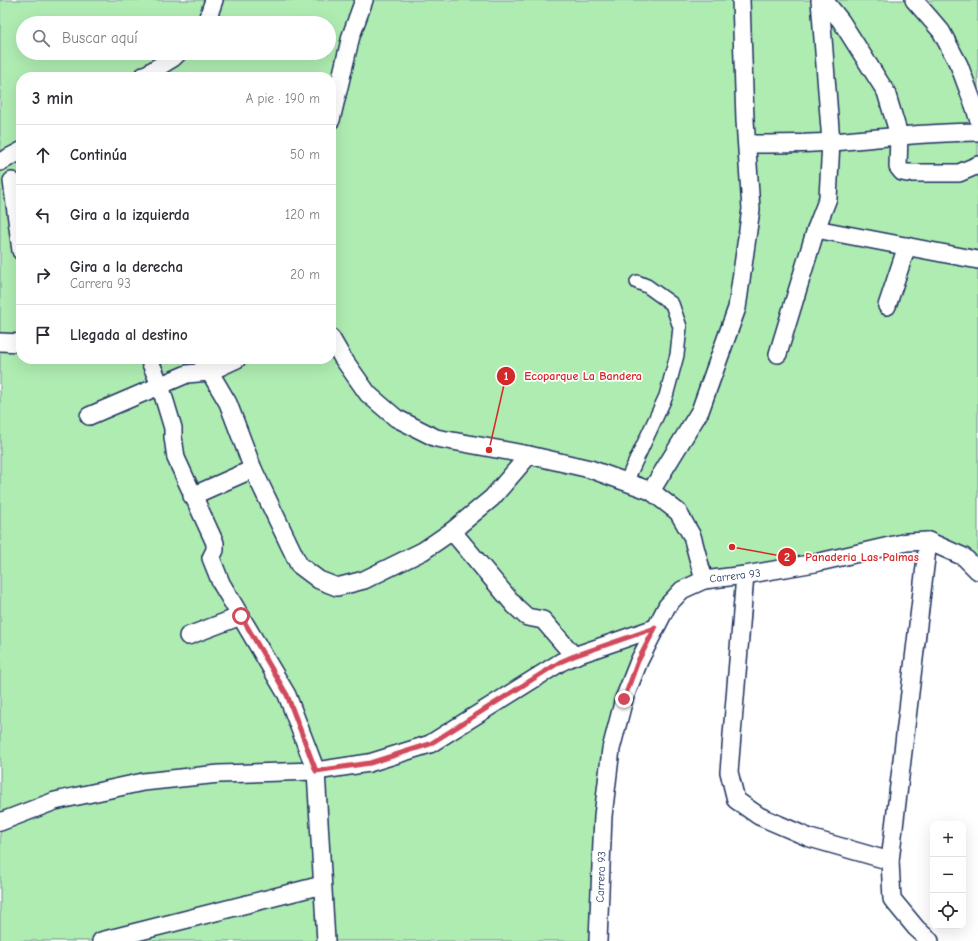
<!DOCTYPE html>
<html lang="es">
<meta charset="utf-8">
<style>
body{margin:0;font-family:"Comic Neue",sans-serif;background:#f2f2f3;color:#2b2b33}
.controls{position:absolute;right:12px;bottom:12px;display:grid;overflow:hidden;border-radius:8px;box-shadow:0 4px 16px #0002}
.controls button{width:36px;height:36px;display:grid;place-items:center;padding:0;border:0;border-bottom:1px solid #e1e1e2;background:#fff;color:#2b2b33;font:20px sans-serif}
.stop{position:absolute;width:12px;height:12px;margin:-9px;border:3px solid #d1495b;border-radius:50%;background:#fff}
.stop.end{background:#d1495b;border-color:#fff;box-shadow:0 1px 4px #0008}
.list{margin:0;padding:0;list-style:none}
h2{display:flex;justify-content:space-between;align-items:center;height:52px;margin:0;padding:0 16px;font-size:17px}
h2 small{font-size:13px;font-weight:400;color:#7c7c81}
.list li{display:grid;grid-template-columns:26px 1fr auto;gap:12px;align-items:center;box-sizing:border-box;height:60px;padding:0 16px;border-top:1px solid #e1e1e2}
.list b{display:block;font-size:15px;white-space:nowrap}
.list p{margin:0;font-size:13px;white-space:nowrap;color:#7c7c81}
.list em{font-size:13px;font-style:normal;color:#7c7c81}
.icon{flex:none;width:22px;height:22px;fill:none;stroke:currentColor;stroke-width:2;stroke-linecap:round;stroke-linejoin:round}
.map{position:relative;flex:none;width:978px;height:941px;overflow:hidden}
.search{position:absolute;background:#fff;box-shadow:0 4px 16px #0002;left:16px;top:16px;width:320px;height:44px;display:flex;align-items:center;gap:10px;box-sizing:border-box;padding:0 14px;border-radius:22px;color:#7c7c81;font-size:15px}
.panel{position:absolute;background:#fff;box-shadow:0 4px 16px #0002;left:16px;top:72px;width:320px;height:292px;border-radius:16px}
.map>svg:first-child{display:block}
</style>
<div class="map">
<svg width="978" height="941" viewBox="0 0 978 941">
<rect width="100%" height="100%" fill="#fff"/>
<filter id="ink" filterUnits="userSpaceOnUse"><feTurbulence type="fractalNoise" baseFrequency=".025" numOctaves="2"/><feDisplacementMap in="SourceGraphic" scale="8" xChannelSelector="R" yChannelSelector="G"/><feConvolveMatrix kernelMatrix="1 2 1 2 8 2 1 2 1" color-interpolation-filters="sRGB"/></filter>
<g filter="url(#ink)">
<!-- green -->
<path fill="#afecb2" stroke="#658e88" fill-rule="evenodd" d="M0 0H978V571L928 541 682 590 624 699 598 941H0ZM23 23H329V53H23ZM21 77H331V359H21Z"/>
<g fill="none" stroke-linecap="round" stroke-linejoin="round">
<defs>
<polyline id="pedestrian" points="626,482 666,396 677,355 680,327 672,304 647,286 637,282"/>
<g id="minor">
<polyline points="824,0 841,21 886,92 899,135 898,167 902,172 907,173 959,173 978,165"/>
<polyline points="914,0 941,31 959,65 975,108 978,118"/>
<polyline points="206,23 214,0"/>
<polyline points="142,77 173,58 178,53"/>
<polyline points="331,120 351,36 364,0"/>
<path d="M747 144C775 144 804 144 832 142 881 138 929 132 978 132"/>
<polyline points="0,162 21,151"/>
<polyline points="12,181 21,251"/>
<polyline points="816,229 978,260"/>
<polyline points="887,306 907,246"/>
<polyline points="331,338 342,357 368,394 396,418 436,438 529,455 590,469 651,491 678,512 692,536 704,580"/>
<polyline points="0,342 21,343"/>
<polyline points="778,354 816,229 828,198 831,142 820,0"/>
<polyline points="149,359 160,385 173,428 173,437 176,458 215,543 215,550 211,558 221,583 287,695 316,771 326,941"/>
<polyline points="202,359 228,403 253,469 299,565 319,580 337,587 364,580 423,551 452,531 492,498 529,455"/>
<polyline points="89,416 187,374 209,372 237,359"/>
<polyline points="651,491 700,411 737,308 751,209 745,120 741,0"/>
<polyline points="192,496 253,469"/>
<polyline points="452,531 515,606 527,617 543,620 574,656"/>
<polyline points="928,541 890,861 892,899 916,928 930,941"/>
<polyline points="745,575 729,772 736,800 759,816 810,838 890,861"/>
<polyline points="188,636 241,616"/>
<polyline points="0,822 55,801 143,782 219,774 316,771 369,763 430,744 561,662 574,656 655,628"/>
<polyline points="101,941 322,885"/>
<polyline points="598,941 603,816 611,749 624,699 639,661 667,606 682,590 704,580 745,575 815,563 907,542 928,541 964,557 978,571"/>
</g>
</defs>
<!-- pedestrian casing -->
<use href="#pedestrian" stroke="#1b2f5e" stroke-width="16"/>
<!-- minor casing -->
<use href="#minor" stroke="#1b2f5e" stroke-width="20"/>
<!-- pedestrian -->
<use href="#pedestrian" stroke="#fff" stroke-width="13"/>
<!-- minor -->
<use href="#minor" stroke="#fff" stroke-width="17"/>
</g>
</g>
<g fill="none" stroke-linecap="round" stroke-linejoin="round" filter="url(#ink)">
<!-- route -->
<polyline stroke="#d1495b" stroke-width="5" points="241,616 287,695 316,771 370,763 430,744 560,662 574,656 655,628 638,661 624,699"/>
</g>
<g text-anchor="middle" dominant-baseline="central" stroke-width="3.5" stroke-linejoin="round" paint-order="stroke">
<!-- street labels -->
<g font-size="11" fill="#1b2f5e" stroke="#fff">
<text transform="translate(735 576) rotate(-7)">Carrera 93</text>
<text transform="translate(601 877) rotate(-88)">Carrera 93</text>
</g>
</g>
<!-- callouts -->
<path fill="none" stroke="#d62828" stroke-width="1.5" d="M489 450L506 376M732 547L787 557"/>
<g fill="#d62828" stroke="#fff" stroke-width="1.5">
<circle cx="489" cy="450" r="4"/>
<circle cx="732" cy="547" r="4"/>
<circle cx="506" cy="376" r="10"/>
<circle cx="787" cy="557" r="10"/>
</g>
<g font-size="12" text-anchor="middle" font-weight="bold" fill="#fff">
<text x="506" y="380">1</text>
<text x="787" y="561">2</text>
</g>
<g font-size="12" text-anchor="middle" font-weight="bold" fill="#d62828" stroke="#fff" stroke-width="3.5" stroke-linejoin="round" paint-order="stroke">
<text x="583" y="380">Ecoparque La Bandera</text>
<text x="862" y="561">Panaderia Las Palmas</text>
</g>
</svg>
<div class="controls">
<button>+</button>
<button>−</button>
<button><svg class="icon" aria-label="locate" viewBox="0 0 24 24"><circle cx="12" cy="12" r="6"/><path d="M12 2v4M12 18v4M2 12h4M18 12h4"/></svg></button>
</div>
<div class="stop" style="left:241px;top:616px"></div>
<div class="stop end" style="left:624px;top:699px"></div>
<div class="search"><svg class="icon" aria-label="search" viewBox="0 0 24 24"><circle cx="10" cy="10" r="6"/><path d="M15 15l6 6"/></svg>Buscar aquí</div>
<section class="panel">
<h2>3 min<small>A pie · 190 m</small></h2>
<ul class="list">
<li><svg class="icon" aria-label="ahead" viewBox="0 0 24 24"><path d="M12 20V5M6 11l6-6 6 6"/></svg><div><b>Continúa</b></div><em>50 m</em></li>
<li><svg class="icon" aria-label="left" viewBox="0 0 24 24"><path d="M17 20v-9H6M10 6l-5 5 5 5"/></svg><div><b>Gira a la izquierda</b></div><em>120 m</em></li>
<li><svg class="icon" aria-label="right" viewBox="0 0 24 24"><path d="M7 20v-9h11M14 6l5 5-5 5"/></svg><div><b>Gira a la derecha</b><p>Carrera 93</p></div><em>20 m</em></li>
<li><svg class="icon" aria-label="arrive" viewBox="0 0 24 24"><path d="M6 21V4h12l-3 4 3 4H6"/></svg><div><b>Llegada al destino</b></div></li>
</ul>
</section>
</div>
